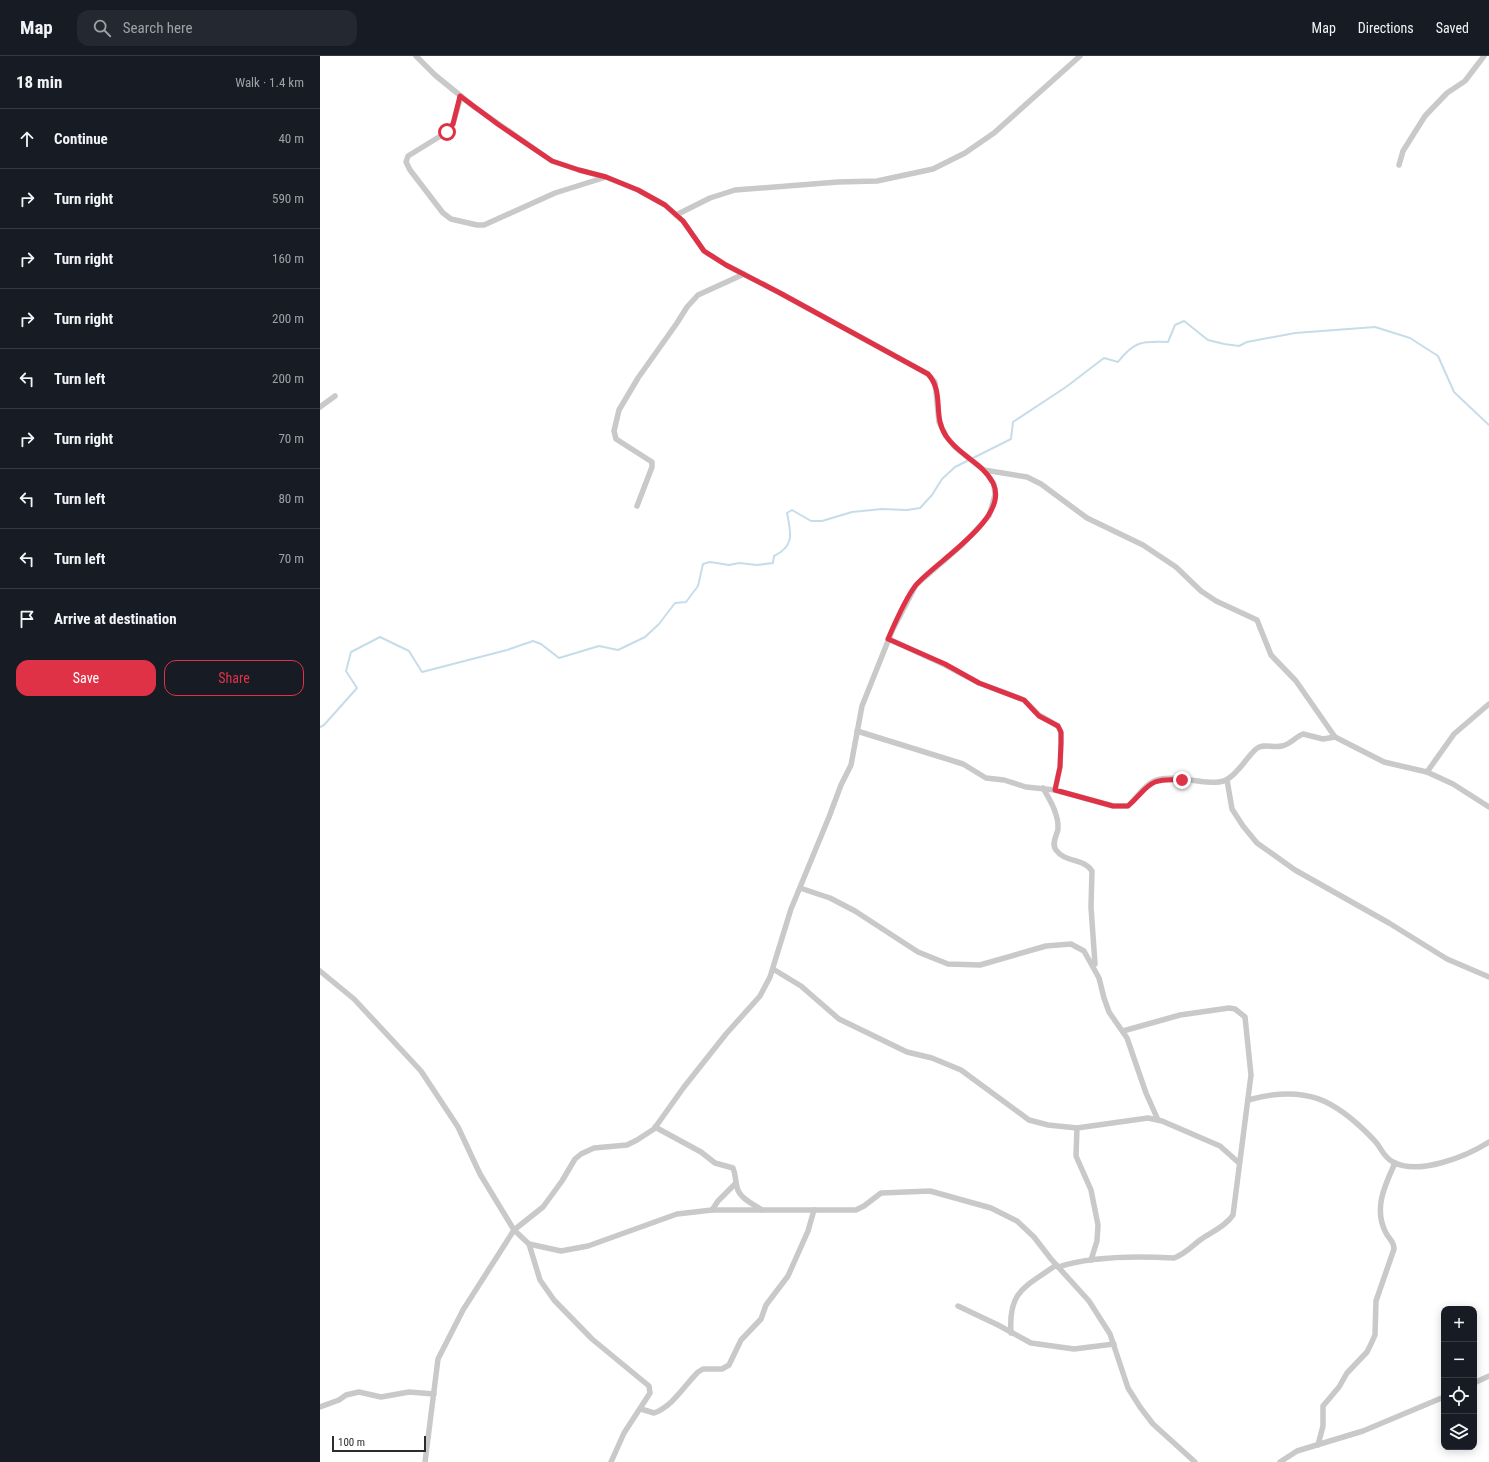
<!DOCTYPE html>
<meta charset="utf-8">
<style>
body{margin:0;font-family:"Roboto Condensed",sans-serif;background:#242831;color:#f1f3f6}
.controls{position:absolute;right:12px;bottom:12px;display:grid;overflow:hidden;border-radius:8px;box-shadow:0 2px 10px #0003}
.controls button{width:36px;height:36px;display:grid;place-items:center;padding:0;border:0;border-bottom:1px solid #363941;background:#171b24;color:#f1f3f6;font:20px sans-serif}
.scale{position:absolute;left:12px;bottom:10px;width:94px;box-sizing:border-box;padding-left:4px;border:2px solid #2c2c2c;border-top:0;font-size:11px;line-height:14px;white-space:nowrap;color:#2c2c2c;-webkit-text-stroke:3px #fff;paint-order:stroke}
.stop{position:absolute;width:12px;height:12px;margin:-9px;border:3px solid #df3247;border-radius:50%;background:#fff}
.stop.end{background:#df3247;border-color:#fff;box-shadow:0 1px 4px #0008}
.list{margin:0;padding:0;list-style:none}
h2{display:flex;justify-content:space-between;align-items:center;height:52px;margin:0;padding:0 16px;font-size:17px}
h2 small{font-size:13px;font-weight:400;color:#9ea1a6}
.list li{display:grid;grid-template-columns:26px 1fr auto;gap:12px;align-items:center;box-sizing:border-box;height:60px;padding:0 16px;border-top:1px solid #363941}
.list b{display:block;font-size:15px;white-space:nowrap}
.list em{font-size:13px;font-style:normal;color:#9ea1a6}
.actions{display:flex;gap:8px;padding:12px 16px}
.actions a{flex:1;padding:9px 0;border:1px solid #df3247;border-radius:12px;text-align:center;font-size:14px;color:#df3247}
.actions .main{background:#df3247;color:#fff}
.icon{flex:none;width:22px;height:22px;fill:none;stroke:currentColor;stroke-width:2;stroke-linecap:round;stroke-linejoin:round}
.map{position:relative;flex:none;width:1169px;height:1406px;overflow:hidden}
header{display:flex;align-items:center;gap:24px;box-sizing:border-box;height:56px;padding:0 20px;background:#171b24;border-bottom:1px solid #363941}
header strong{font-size:19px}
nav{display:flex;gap:22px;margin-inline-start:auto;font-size:14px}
.search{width:280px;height:36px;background:#242831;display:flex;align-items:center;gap:10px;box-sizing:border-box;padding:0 14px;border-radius:12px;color:#9ea1a6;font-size:15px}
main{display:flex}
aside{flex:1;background:#171b24}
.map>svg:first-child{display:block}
</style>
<header>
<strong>Map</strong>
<div class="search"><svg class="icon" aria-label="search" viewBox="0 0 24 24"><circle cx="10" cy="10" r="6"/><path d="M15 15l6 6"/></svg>Search here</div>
<nav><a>Map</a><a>Directions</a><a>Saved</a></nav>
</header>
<main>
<aside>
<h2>18 min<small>Walk · 1.4 km</small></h2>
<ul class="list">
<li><svg class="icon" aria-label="ahead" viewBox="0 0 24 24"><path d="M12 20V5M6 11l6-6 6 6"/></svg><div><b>Continue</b></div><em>40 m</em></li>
<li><svg class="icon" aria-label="right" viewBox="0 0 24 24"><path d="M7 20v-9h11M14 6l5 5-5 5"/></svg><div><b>Turn right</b></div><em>590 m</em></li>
<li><svg class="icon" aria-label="right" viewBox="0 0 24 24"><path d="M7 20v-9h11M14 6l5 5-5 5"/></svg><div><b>Turn right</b></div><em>160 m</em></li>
<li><svg class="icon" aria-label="right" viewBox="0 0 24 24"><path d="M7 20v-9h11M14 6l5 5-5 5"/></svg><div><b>Turn right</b></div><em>200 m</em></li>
<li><svg class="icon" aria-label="left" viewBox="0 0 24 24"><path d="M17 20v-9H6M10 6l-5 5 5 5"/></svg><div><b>Turn left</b></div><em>200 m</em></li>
<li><svg class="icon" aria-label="right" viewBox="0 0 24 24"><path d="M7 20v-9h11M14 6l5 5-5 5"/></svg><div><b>Turn right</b></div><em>70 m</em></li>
<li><svg class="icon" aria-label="left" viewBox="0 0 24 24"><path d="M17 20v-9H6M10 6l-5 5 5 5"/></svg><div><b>Turn left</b></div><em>80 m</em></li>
<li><svg class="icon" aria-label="left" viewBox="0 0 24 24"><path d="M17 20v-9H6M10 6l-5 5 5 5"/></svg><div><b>Turn left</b></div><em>70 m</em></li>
<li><svg class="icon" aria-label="arrive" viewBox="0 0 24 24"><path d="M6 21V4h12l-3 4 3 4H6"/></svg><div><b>Arrive at destination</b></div></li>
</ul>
<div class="actions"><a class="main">Save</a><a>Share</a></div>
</aside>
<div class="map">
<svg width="1169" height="1406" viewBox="0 0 1169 1406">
<rect width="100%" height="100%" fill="#fff"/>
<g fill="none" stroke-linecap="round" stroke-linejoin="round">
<!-- stream -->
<path stroke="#c6dde9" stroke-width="2" d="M0 671 4 669 37 632 26 615 31 596 60 581 89 595 102 616 187 594 213 585 221 588 239 602 279 590 298 594 325 581 339 568 355 547 366 546 378 530 383 508 390 506 409 509 419 507 437 509 453 507 454 500C475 490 471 477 467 457L472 454 491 465H502L532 456 562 453 587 454 600 452 612 439 622 423 635 411 691 383 693 366 746 331 784 302 798 306C814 285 822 285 848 286L855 269 864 265 888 284 904 288 919 290 927 286 975 277 1055 271 1090 282 1118 300 1134 336 1169 369"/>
<!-- minor -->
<g stroke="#c9c9c9" stroke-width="5.5">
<polyline points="96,0 115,19 153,50 232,105 259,114 286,121 318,134 345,149 363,165 384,195 406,209 460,237 608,318 615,326 619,366 626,380 635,391 664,414 674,428 675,439 669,460 642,489 596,529 572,575 542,650 531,709 521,729 509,761 471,853 450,921 440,940 406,978 364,1031 334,1073 317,1084 307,1089 274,1092 261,1098 255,1103 242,1125 223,1151 194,1174 143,1254 118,1303 105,1406"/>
<polyline points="141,40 133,68 127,76 88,100 86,106 90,114 123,157 131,163 157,169 164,169 235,137 286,121"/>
<polyline points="1079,109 1083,95 1105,60 1127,37 1145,25 1164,0"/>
<polyline points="356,159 390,142 415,134 518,126 557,125 613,113 645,97 674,77 760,0"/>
<polyline points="0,351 15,340"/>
<polyline points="664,414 707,421 721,428 767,462 823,489 856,511 881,535 896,545 937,564 951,599 976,625 1015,681 1064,706 1107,716 1133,728 1169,751"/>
<polyline points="317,450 332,411 332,406 296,383 294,375 299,354 318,322 357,267 367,251 378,239 424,218"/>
<polyline points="569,583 625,609 659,627 704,644 719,659 738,670 741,677 741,687 740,711 735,734"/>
<path d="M537 675 643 708 666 722 684 724 706 731 735 734 793 750H808C817 742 823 730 834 725 853 716 889 732 906 724 919 717 925 703 936 693 943 687 953 692 962 690 971 688 975 681 983 678L1003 683 1015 681"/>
<polyline points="1107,716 1134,678 1169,648"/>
<polyline points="907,724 912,753 923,770 937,787 975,814 1069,867 1127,903 1169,921"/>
<path d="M723 732C730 744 739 759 738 773 737 779 731 788 736 794 745 807 764 802 772 815L771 851 775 908"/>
<polyline points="480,832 510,842 535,855 598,896 628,908 660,909 726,890 751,888 764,895 779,922 784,942 789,956 807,982 826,1037 838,1064"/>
<polyline points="453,913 481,930 519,963 587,996 612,1002 641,1014 709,1064 728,1069 757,1072 828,1062 842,1065 900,1090 919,1107"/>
<polyline points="0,915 34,943 101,1015 138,1071 160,1118 194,1174 209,1188 220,1224 234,1244 272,1283 329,1330 330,1337 304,1377 291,1406"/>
<path d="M928 1044C985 1028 1015 1043 1054 1084 1062 1092 1062 1100 1073 1106 1099 1120 1147 1100 1169 1086"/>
<path d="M335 1071 381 1096 395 1107 413 1112C416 1119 415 1124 417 1131 419 1142 433 1148 442 1154"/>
<polyline points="757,1072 756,1100 771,1134 778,1169 777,1185 771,1204"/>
<polyline points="392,1154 398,1145 416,1127"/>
<polyline points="209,1188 241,1195 268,1190 357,1158 392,1154 536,1154 544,1150 561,1137 610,1135 671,1152 697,1165 714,1181 731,1203 769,1245 790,1278 808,1332 820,1351 833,1368 875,1406"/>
<path d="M738 1211C772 1200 818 1200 854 1202 865 1198 871 1191 880 1184 891 1176 905 1171 913 1159L931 1019 925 961 915 953 909 952 860 959 803 975"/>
<polyline points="638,1250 678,1269 711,1287 754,1293 794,1288"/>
<path d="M691 1277C688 1234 706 1231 736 1209"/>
<polyline points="1154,1327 1169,1320"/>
<polyline points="0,1351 19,1344 26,1339 39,1336 61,1341 89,1336 114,1338"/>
<path d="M321 1353 334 1357C353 1350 364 1330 378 1316L383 1313H402L409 1309 421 1284 441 1263 446 1249 468 1220 488 1175 494 1154"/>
<path d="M998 1389 1003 1370V1350L1019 1331 1027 1317 1047 1296 1051 1288 1055 1279 1056 1245 1074 1193C1074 1185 1069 1183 1066 1177 1053 1153 1065 1129 1075 1107"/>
<polyline points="960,1406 977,1395 1043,1375 1124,1341"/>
</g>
</g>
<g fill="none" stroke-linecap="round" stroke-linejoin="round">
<!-- route -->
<path stroke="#df3247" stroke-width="5" d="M127 76 133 68 140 40 179 69 232 105 259 114 286 121 318 134 345 149 363 165 384 195 406 209 460 237 608 318C625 337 612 359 626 380 638 399 663 407 673 427 691 462 615 506 596 529 587 540 574 569 568 583L625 608 659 627 704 644 719 660 738 670 741 676V687L740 711 735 734 793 750H808C831 729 827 722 862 724"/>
</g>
</svg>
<div class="controls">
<button>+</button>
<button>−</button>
<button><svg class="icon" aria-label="locate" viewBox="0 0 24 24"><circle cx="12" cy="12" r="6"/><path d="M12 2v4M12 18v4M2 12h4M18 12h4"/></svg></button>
<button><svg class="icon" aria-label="layers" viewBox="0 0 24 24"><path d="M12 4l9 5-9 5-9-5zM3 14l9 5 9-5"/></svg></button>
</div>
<div class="scale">100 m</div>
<div class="stop" style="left:127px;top:76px"></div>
<div class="stop end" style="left:862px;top:724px"></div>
</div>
</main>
